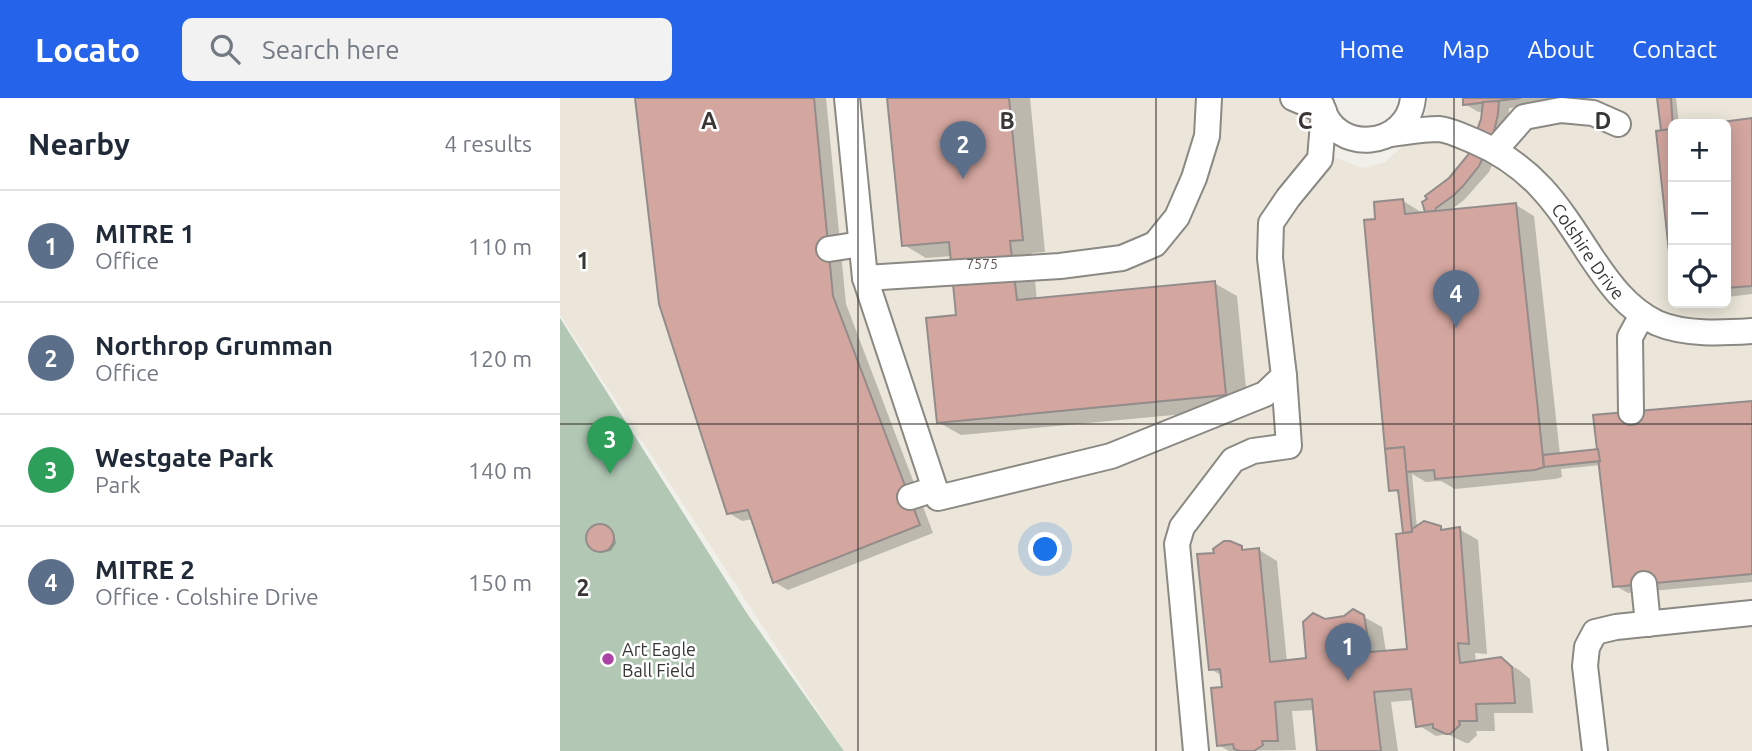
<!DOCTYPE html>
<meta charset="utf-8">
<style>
body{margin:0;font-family:Ubuntu,sans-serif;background:#f2f2f3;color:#1f2937}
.controls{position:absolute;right:21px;top:21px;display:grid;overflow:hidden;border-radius:10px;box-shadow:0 4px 18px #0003}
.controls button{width:63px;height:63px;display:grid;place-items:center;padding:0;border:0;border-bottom:2px solid #e0e1e3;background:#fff;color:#1f2937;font:35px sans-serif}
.you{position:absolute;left:486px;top:452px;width:24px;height:24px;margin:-18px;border:5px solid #fff;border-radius:50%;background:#1a73e8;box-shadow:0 0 0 10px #1a73e833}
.badge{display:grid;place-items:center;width:46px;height:46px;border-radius:50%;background:#2563eb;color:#fff;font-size:23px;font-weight:700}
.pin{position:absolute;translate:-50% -58px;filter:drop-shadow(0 2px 4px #0008)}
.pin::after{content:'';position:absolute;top:37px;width:24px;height:21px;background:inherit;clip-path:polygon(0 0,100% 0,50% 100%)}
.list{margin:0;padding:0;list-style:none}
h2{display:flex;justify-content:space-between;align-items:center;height:91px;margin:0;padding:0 28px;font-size:30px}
h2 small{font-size:23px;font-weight:400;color:#747a83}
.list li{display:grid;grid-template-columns:46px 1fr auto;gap:21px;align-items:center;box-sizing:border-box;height:112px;padding:0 28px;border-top:2px solid #e0e1e3}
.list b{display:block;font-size:26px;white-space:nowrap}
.list p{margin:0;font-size:23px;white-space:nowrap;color:#747a83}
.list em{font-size:23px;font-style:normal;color:#747a83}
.icon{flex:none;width:38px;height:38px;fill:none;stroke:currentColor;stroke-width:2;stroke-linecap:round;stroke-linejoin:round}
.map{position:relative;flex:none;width:1192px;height:653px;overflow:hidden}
header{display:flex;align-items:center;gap:42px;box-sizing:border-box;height:98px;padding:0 35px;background:#2563eb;color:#fff}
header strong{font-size:33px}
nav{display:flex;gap:38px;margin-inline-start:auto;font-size:24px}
.search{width:490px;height:63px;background:#f2f2f3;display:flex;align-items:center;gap:18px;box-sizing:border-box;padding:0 24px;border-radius:10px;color:#747a83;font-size:26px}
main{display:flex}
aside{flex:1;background:#fff}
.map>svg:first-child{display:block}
</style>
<header>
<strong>Locato</strong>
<div class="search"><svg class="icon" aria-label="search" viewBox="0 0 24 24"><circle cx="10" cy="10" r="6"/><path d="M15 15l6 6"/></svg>Search here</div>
<nav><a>Home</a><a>Map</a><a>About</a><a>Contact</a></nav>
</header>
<main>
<aside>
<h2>Nearby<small>4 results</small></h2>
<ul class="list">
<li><span class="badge" style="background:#5c6f8a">1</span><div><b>MITRE 1</b><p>Office</p></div><em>110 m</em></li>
<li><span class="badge" style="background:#5c6f8a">2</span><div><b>Northrop Grumman</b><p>Office</p></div><em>120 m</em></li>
<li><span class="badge" style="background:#2e9e5b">3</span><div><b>Westgate Park</b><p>Park</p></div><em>140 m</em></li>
<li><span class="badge" style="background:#5c6f8a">4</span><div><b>MITRE 2</b><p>Office · Colshire Drive</p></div><em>150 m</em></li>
</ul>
</aside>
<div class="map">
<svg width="1192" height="653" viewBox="0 0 1192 653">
<rect width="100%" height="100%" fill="#f1efea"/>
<!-- built -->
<path fill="#ebe6d9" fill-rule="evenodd" d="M0 0H749L748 23 768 57 803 70 825 64 855 38 866 16 868 0H1192V653H284L0 217ZM1113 26H1166V205H1113Z"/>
<!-- green -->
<polygon fill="#b2c8b5" points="0,220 186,514 284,653 0,653"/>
<!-- shadow -->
<g fill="#0003">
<polygon points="77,0 266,0 286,206 373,435 228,492 214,484 193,421 182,423 169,415"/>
<polygon points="329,0 470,0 485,154 472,155 477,202 654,185 677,198 688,310 401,337 378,324 398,218 392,158 366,160 344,147"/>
<polygon points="904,0 1033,0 949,10 948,23 943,44 929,74 904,102 888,114 956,107 974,118 1000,357 1039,353 1192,304 1192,484 1068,495 1054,487 1041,367 1001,371 1002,379 995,381 895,391 881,383 866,384 852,376 857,430 881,430 886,433 899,431 918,442 927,556 915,555 916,564 940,561 959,572 970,581 973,615 934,615 935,633 916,633 917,637 909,645 906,645 887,636 876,638 858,627 854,602 831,604 838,653 759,653 755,612 732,613 736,652 669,653 658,647 663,578 650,571 657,456 681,450 687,453 699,452 717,463 727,564 748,562 765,523 785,520 793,513 822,529 826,554 849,552 848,437 844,434 840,395 831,392 817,122 843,103 861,114 861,116 867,116 864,105 890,81 909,58 924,13 918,14 905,6"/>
<polygon points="1099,0 1116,0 1119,26 1113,26 1113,175 1098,35 1103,34"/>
<polygon points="1192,22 1192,196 1166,199 1166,26 1161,26"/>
<polygon points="42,427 54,435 56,445 51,453 41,455 29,447 27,438 32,430"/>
</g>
<!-- building -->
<g fill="#d3a69f" stroke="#938c8b" stroke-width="2">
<polygon points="75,0 254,0 273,198 360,427 213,485 188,412 167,416 99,206"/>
<polygon points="327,0 449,0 463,142 450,143 457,202 655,183 666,297 377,325 366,220 396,217 389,144 342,148"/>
<polygon points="903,0 961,0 903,7"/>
<polygon points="1097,0 1111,0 1113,31 1101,32"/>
<polygon points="939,3 938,16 933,38 919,68 903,88 894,97 876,110 875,113 865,114 862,104 867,101 865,98 889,80 908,57 921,21 923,4"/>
<polygon points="1192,20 1192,188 1166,190 1166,26 1147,26"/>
<polygon points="1113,31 1113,191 1096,33"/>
<polygon points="843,101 845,116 956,105 984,369 975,372 875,381 874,372 846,374 844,349 825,351 804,122 815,121 814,104"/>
<polygon points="1192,303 1192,476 1053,489 1033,317"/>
<polygon points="844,349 852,434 843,435 838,392 829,393 825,351"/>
<polygon points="1038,351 1040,363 984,369 983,357"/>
<polygon points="864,423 881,428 881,432 900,429 909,546 898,545 900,565 941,559 952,569 955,605 916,606 917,623 899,623 900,627 890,636 886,636 873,630 873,626 856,629 851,591 814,594 821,653 757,653 752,601 715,604 718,643 702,643 703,647 694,653 680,653 674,651 673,646 657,648 651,590 662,589 660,571 649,572 637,456 654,455 653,451 664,443 670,443 682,448 682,452 699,450 710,564 746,560 743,524 753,515 765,521 784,518 793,511 804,517 810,554 847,551 836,436 852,434 852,431"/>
<circle cx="40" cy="440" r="14"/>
</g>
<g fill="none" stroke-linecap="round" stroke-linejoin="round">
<defs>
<g id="minor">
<polyline points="287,0 305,180 378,400 551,358 705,296 724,278 710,160 711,125 728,100 760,61 764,13 733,0"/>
<path d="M762 8C774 57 848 51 853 0"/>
<path id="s1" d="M831 36C847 34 863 31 879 31 890 32 904 39 914 43 973 68 997 106 1030 157 1048 184 1067 211 1097 225 1125 237 1162 235 1192 233"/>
<polyline points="935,52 964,19 1001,12 1033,15 1058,26"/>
<polyline points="269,151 301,146"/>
<polyline points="305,180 500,168 562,160 595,146 617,119 634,80 647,38 649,0"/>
<polyline points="1071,314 1070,239 1082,217"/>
<polyline points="350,399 375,391"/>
<polyline points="1084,486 1088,526"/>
<polyline points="636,653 617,446 622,429 673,362 693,353 729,348 724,278"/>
<polyline points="1035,653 1025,568 1027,549 1035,534 1056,529 1192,515"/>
</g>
</defs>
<!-- minor casing -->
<use href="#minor" stroke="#8b8984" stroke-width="28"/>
<!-- minor -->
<use href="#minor" stroke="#fff" stroke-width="24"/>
</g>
<!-- grid -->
<path fill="none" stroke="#383735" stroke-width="2" stroke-opacity="0.55" d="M298 0V653M596 0V653M894 0V653M0 326H1192"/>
<!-- markers -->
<circle fill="#ac42a3" stroke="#fff" stroke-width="2.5" cx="48" cy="561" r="7"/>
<g text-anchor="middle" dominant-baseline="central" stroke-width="5" stroke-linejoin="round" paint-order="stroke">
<!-- number labels -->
<g font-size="14" fill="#5f5350">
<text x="422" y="166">7575</text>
</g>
<!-- street labels -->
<g font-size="18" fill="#383735" stroke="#fff">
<text stroke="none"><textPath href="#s1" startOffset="247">Colshire Drive</textPath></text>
</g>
<!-- poi labels -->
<g font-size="18" fill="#383735" stroke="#fff" text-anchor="start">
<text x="62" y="551">Art Eagle<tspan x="62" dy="21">Ball Field</tspan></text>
</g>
</g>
<g font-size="23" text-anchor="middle" font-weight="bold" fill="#383735" stroke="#fff" stroke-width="5" stroke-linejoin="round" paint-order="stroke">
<text x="149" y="31">A</text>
<text x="447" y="31">B</text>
<text x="745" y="31">C</text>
<text x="1043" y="31">D</text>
<text x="23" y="171">1</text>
<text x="23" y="498">2</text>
</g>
</svg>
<div class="controls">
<button>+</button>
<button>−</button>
<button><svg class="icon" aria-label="locate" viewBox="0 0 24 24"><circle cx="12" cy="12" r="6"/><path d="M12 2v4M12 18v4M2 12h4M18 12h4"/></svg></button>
</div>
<div class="you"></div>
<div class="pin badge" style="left:788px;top:583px;background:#5c6f8a">1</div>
<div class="pin badge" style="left:403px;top:81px;background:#5c6f8a">2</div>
<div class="pin badge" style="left:50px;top:376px;background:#2e9e5b">3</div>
<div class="pin badge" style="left:896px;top:230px;background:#5c6f8a">4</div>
</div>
</main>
